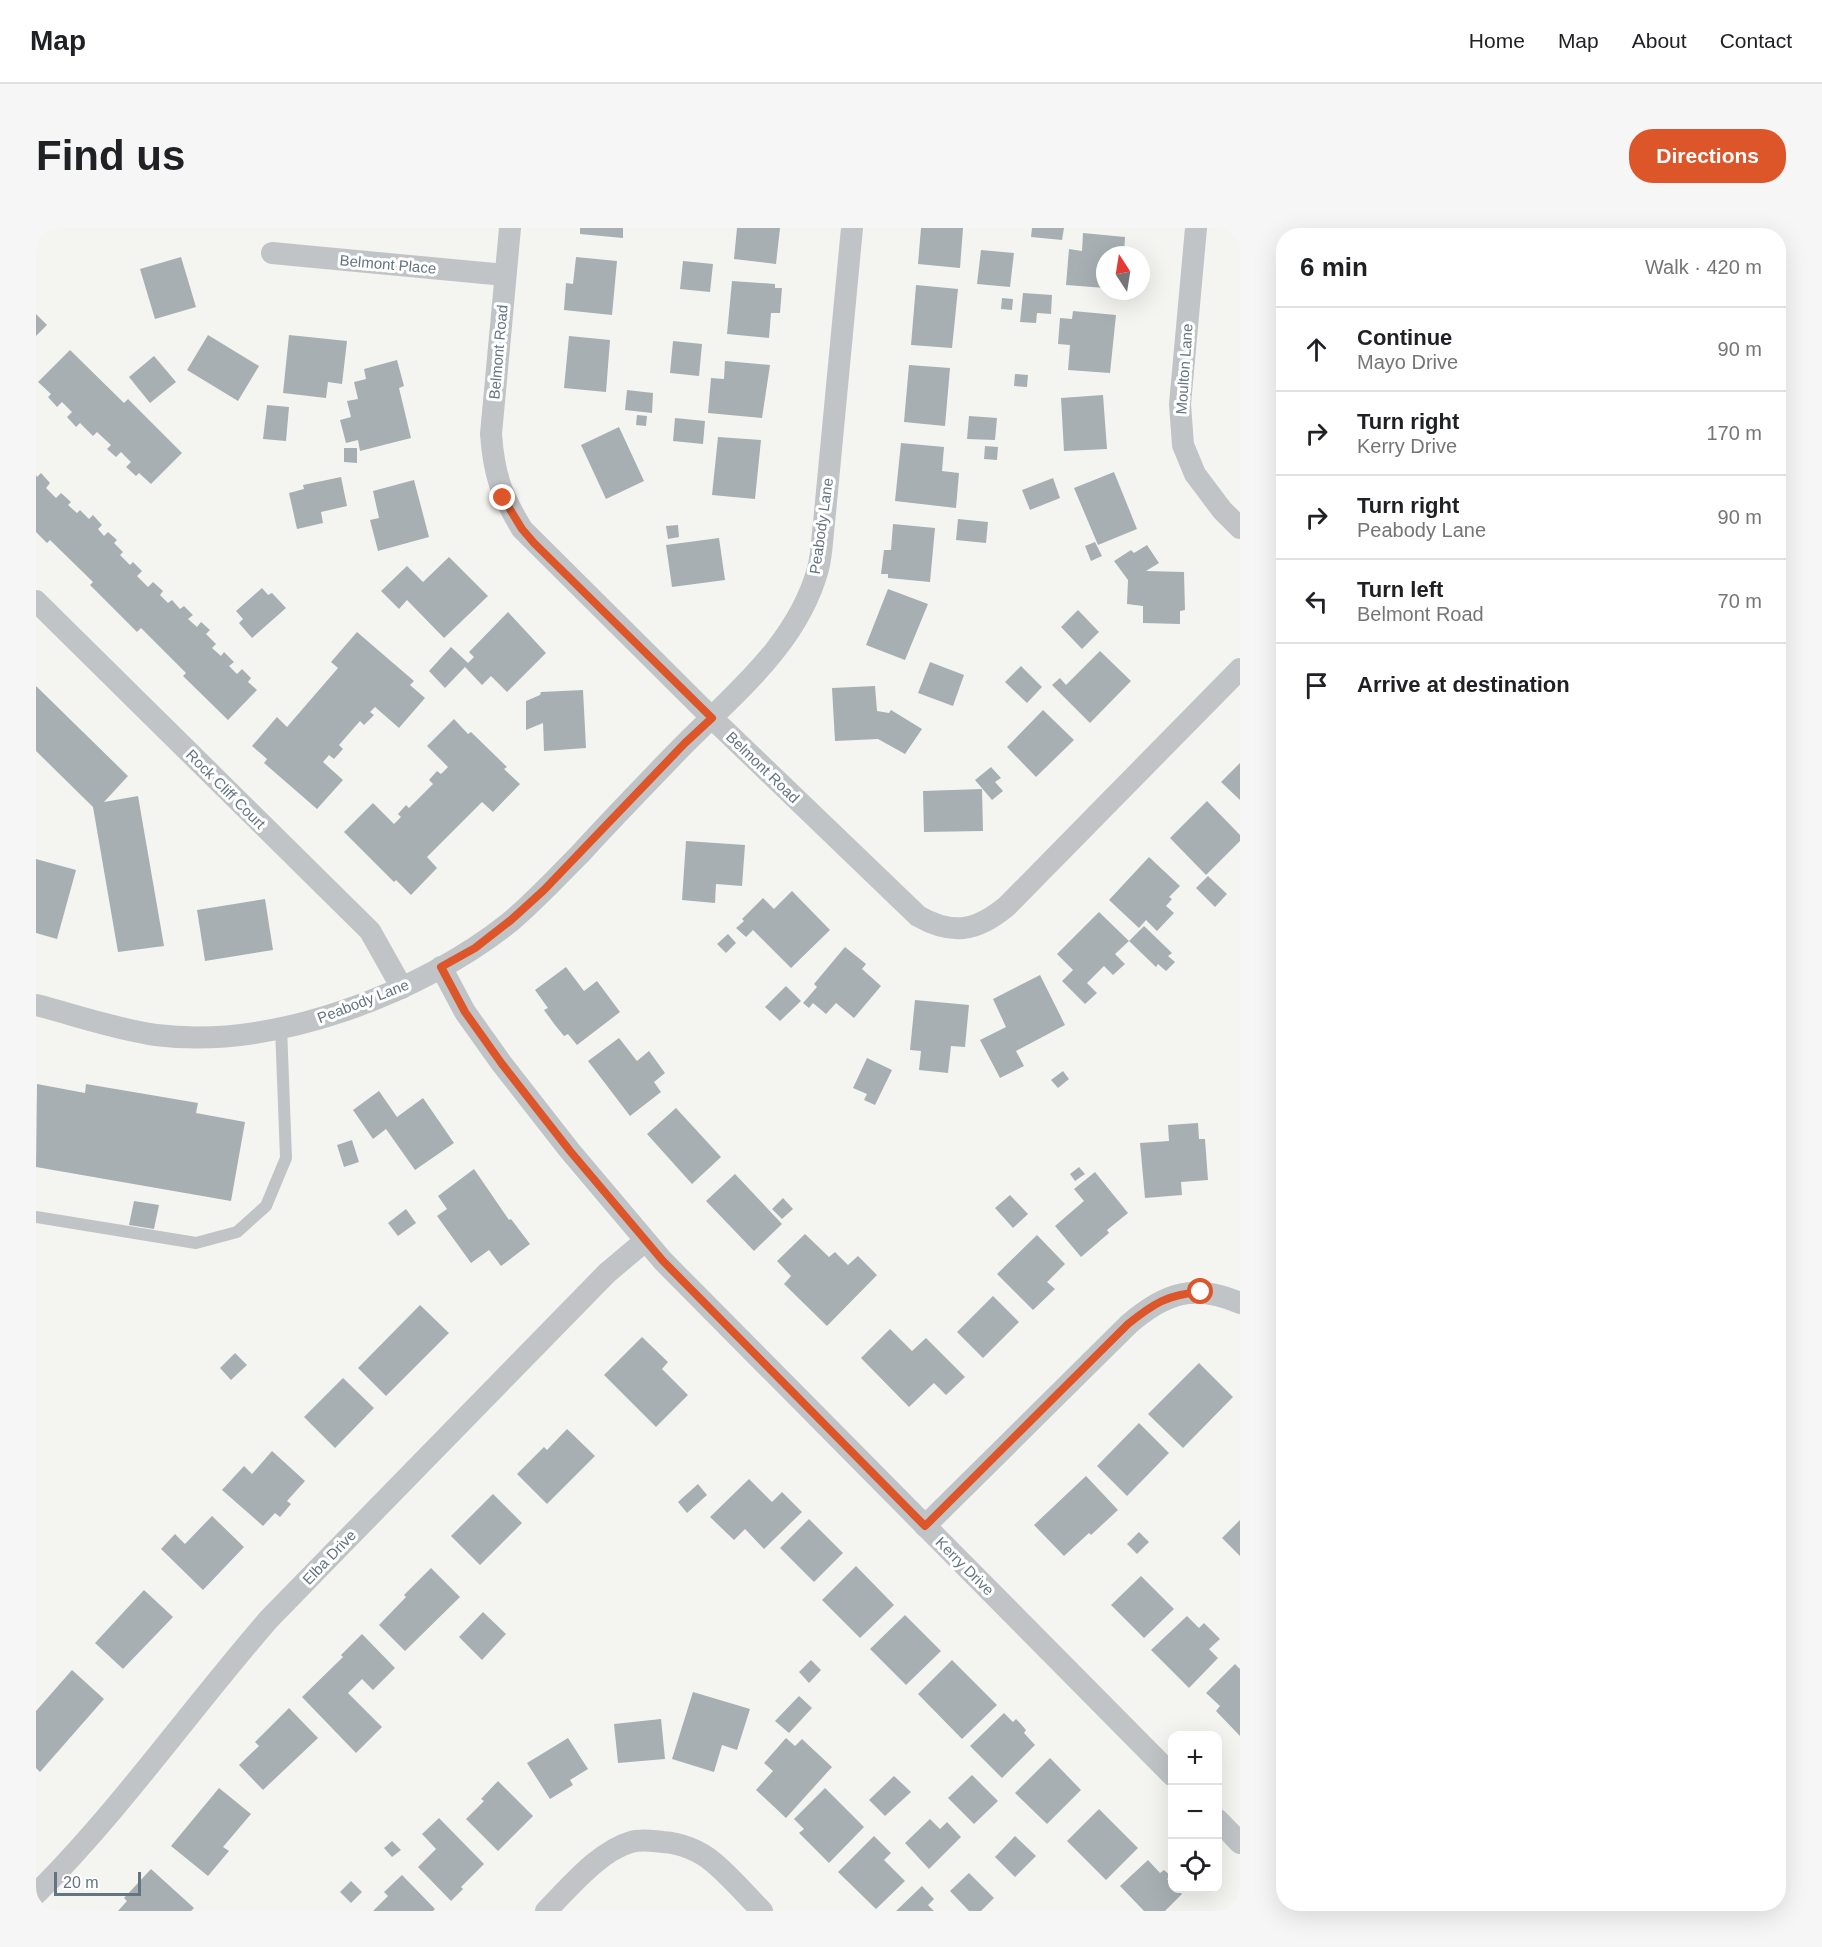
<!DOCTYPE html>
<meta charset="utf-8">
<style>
body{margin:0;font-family:Helvetica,sans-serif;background:#f6f6f6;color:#202124}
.controls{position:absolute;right:18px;bottom:18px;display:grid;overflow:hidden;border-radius:12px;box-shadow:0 6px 24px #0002}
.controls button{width:54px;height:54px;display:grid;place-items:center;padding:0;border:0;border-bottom:2px solid #e0e0e0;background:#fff;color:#202124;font:30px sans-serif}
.compass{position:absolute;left:1060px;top:18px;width:54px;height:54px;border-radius:50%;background:#fff;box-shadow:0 6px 24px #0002;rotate:348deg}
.scale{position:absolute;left:18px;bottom:15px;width:87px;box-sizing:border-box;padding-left:6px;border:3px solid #647481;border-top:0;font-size:16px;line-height:21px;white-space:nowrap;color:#647481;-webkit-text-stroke:4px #fff;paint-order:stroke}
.stop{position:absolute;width:18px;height:18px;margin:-14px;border:4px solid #dd5629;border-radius:50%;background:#fff}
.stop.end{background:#dd5629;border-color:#fff;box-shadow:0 2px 6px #0008}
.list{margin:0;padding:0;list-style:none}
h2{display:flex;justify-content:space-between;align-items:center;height:78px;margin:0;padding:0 24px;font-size:26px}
h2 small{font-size:20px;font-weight:400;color:#757577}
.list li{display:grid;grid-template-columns:39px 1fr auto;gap:18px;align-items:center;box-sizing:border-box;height:84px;padding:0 24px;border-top:2px solid #e0e0e0}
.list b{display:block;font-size:22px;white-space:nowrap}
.list p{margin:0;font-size:20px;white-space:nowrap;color:#757577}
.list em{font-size:20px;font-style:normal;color:#757577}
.icon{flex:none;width:33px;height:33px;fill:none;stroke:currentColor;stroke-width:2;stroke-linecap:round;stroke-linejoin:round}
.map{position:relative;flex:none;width:1204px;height:1683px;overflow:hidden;border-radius:24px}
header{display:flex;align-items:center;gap:36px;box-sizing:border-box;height:84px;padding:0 30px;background:#fff;border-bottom:2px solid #e0e0e0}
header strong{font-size:28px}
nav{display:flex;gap:33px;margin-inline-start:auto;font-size:21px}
.intro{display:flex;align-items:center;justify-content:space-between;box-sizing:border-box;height:144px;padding:0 36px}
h1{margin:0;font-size:42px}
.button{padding:15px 27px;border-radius:24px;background:#dd5629;color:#fff;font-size:21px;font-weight:700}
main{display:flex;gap:36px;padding:0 36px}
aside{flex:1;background:#fff;border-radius:24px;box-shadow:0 6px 24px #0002}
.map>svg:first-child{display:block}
</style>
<header>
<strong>Map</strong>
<nav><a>Home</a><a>Map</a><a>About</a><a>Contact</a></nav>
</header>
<div class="intro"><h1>Find us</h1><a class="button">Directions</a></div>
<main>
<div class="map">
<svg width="1204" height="1683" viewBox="0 0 1204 1683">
<rect width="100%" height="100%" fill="#f4f5f1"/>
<!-- building -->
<g fill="#a7afb3">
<polygon points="544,0 587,0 587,10 544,6"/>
<polygon points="701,0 744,0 740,36 698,31"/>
<polygon points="885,0 927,0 924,40 882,36"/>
<polygon points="996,0 1028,0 1026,12 995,9"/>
<polygon points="1047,5 1089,9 1088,27 1069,27 1069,60 1030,57 1033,21 1046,23"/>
<polygon points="945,22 978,25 974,59 941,56"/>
<polygon points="145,29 160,79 119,91 104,41"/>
<polygon points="540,29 581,33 576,87 528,82 530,55 537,56"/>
<polygon points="647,33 677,36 674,64 644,61"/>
<polygon points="696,53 739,56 739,60 746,60 744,85 735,85 733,110 691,106"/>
<polygon points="880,57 922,61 916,120 875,117"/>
<polygon points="987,65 1016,67 1015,86 1001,85 1000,95 984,94"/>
<polygon points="966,70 977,71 976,82 965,81"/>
<polygon points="1037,83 1080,87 1074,145 1032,142 1034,117 1022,116 1024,90 1036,91"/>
<polygon points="0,86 11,97 0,108"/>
<polygon points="172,107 223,138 202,173 151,142"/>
<polygon points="253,107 311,113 306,156 292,154 290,170 247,165"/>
<polygon points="533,108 574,112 570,164 528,160"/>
<polygon points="637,113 666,116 663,148 634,145"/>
<polygon points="34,122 88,175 92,171 146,225 115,256 103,245 100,248 90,239 95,234 85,224 80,229 71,221 75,217 61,204 57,208 44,195 40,199 31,189 36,184 26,174 21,179 12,169 15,166 2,154"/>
<polygon points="118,128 140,154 114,175 93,149"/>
<polygon points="361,132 368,158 363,160 375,210 324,223 322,212 310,215 304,192 315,189 311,173 322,171 318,154 330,151 328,141"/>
<polygon points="689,133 734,137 726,190 672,185 675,150 688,151"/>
<polygon points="873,137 914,140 909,198 868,194"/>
<polygon points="979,146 992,147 991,159 978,158"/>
<polygon points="591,162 617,165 616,185 589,182"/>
<polygon points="1067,167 1071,221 1028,223 1025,170"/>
<polygon points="231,177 253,179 250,213 227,211"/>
<polygon points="601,187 611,188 610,198 600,197"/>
<polygon points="933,188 961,190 959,212 931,211"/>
<polygon points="639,190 669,193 667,216 637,213"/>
<polygon points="583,199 608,253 570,271 545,217"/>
<polygon points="682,209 725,212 719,271 676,267"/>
<polygon points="865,215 908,219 906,243 923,245 920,280 859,273"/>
<polygon points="949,218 962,219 961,232 948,231"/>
<polygon points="308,220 321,220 321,235 308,234"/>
<polygon points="1078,244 1101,301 1062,317 1038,260"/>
<polygon points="5,245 14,255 10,260 20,270 25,265 35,274 32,277 41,285 44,282 53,291 57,287 66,297 62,301 68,308 72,304 81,312 78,315 87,324 84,327 94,337 97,334 106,343 101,348 112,359 117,354 127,363 124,367 132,375 136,372 144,381 148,378 157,387 152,391 161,399 165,394 174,402 170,406 180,416 176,420 185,428 188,424 198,434 193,438 201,446 206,441 215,450 212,454 221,462 192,492 147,448 150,445 105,400 101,404 54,357 57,354 14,312 11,315 0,304 0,247 1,249"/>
<polygon points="305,249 311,278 285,284 287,295 261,301 253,265 268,261 267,257"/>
<polygon points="1017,250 1024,270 994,282 986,262"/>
<polygon points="378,252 393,309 342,323 334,292 343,290 337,263"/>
<polygon points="922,291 952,294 950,315 920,312"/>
<polygon points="857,296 899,300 894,354 852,350 852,346 845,346 848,322 855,322"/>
<polygon points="642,297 643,309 632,311 630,298"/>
<polygon points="683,310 689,352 636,359 630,317"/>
<polygon points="1059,314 1066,328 1055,333 1049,318"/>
<polygon points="1111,317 1123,335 1110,343 1148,344 1149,382 1144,383 1144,396 1107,395 1107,378 1091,376 1092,352 1078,333 1095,322 1098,325"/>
<polygon points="413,329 452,368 408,410 371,372 363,381 345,363 371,338 387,354"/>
<polygon points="226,360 232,367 236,365 250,380 216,410 203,395 207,391 200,383"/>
<polygon points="852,361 892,376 869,432 830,417"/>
<polygon points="1042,382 1063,404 1046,421 1025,399"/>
<polygon points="472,384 510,425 471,464 455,448 446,457 429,439 409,460 393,443 415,419 432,435 438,429 433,424"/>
<polygon points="321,404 378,453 374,457 389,470 363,500 339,479 334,484 338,487 328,497 324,493 303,517 307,521 298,531 293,527 287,534 307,552 281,581 228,535 231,531 216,518 241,489 251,499 302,440 295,434"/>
<polygon points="1064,423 1095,453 1054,495 1016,457 1024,450 1030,457"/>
<polygon points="894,434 928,447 917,478 882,465"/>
<polygon points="985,438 1006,459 991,475 969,454"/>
<polygon points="0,458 92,548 68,574 102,568 128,718 82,724 57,579 0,523"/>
<polygon points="839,458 841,483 853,485 855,482 886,501 869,526 842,511 799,513 796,460"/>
<polygon points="547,462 550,520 508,523 507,495 490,502 490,473 504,467 505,464"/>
<polygon points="1007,482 1038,512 1000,549 971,519"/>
<polygon points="418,491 432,506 435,504 471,539 468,541 484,556 457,584 446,574 391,629 401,640 375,667 360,652 358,654 308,604 337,575 358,596 365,589 362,586 370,577 373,580 397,556 393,552 401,543 405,546 412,539 391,518"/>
<polygon points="1204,535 1204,572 1185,554"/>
<polygon points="955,539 965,550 959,554 967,563 956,572 939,552"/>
<polygon points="946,561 947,603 888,604 887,563"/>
<polygon points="1171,573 1204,607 1204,613 1170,647 1134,610"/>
<polygon points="650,613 709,617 706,658 680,656 679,675 646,672"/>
<polygon points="1113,629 1144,658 1133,669 1136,671 1130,678 1138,685 1121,703 1110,692 1103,700 1073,672"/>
<polygon points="0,631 40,642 21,711 0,705"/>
<polygon points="1172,648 1191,666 1179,679 1160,660"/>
<polygon points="756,663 794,702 755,740 717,702 710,709 700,700 708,693 706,691 727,670 738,681"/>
<polygon points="229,671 237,722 169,733 161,682"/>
<polygon points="1063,684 1093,713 1079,726 1089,736 1077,747 1068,738 1051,755 1061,765 1049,776 1026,753 1037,742 1021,726"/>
<polygon points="1108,698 1136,725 1132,728 1139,734 1130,743 1122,736 1120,739 1093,713"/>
<polygon points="692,706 700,715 690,725 681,716"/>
<polygon points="809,719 830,736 826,741 845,758 818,790 800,775 790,786 777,775 773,780 767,775 781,759 778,756"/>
<polygon points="530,739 548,763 561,753 584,784 541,817 532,806 528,808 519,797 508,782 512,780 499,762"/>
<polygon points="1004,747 1029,797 980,823 988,838 964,850 944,812 970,799 957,771"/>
<polygon points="750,758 765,773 744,793 729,779"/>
<polygon points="879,772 933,777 929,819 915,818 912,845 883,842 885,823 874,822"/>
<polygon points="583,810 601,833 613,823 629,845 618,854 625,864 594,888 552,833"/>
<polygon points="831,830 856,842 839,877 828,872 831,866 817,860"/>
<polygon points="1027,843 1033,851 1022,860 1015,852"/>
<polygon points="1,856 49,865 50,856 162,875 160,885 209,894 195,973 0,939"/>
<polygon points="343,863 361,889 387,870 418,915 379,942 350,901 337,911 317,882"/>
<polygon points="640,880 685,929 656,956 611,906"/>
<polygon points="1162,895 1163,911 1169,911 1172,952 1145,954 1146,967 1109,970 1104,915 1133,913 1132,897"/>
<polygon points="316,912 323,934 308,939 301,917"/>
<polygon points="1043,939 1049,946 1039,953 1034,946"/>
<polygon points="438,941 473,992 475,991 494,1016 465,1038 453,1022 435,1035 401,988 411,981 402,968"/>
<polygon points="1059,944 1092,985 1071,1002 1073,1005 1045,1029 1019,998 1048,973 1038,961"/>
<polygon points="699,946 746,996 718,1023 670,973"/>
<polygon points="974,967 992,986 977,1000 959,980"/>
<polygon points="747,970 757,981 746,991 736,981"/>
<polygon points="98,973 123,977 118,1001 93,997"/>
<polygon points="370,981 380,995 362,1008 352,995"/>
<polygon points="769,1006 793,1029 799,1024 812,1037 822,1028 841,1047 791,1098 748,1056 755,1048 741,1033"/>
<polygon points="1001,1007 1029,1036 1011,1054 1019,1061 997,1082 961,1046"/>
<polygon points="957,1068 983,1094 947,1130 921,1104"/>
<polygon points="384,1077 413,1105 350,1168 322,1140"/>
<polygon points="854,1101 876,1123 890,1110 929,1149 910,1167 898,1155 873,1179 825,1130"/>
<polygon points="606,1109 632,1134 626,1141 652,1167 620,1199 568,1147"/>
<polygon points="199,1125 211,1137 195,1152 184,1140"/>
<polygon points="1163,1135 1197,1169 1147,1220 1112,1186"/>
<polygon points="307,1150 338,1180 299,1220 268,1189"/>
<polygon points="1103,1195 1133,1225 1091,1268 1061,1238"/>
<polygon points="531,1201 559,1228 511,1276 481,1246 508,1219 511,1222"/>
<polygon points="236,1223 269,1253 251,1273 255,1276 244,1289 239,1285 227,1298 186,1262 208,1238 216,1246"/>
<polygon points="1050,1248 1082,1282 1055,1307 1053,1305 1028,1328 998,1297"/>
<polygon points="713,1251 736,1274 746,1264 766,1284 728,1321 709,1301 698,1312 674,1289"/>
<polygon points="662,1256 671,1267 651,1285 642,1274"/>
<polygon points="457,1266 486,1295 444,1337 415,1308"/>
<polygon points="176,1288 208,1319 167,1362 125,1321 139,1306 149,1316"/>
<polygon points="773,1291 807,1325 778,1354 744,1320"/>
<polygon points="1204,1292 1204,1328 1186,1310"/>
<polygon points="1103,1304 1113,1314 1101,1326 1091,1316"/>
<polygon points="820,1338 858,1377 824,1410 786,1372"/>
<polygon points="395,1340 424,1369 369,1423 343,1397 370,1369 368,1367"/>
<polygon points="1105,1348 1138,1381 1108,1410 1075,1377"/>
<polygon points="108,1362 137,1389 87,1441 59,1415"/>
<polygon points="447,1384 470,1406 446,1432 423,1409"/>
<polygon points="869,1387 905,1423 870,1457 834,1421"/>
<polygon points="1151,1388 1163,1400 1168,1395 1184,1411 1173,1421 1182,1430 1153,1460 1115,1422"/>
<polygon points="326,1406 359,1440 337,1462 326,1451 312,1465 346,1499 320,1525 266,1469 307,1429 305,1427"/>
<polygon points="775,1432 785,1442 773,1455 763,1444"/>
<polygon points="916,1432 961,1477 926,1511 882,1466"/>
<polygon points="1199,1436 1204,1441 1204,1508 1180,1483 1184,1478 1170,1465"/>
<polygon points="36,1442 68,1471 4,1544 0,1540 0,1483"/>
<polygon points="657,1464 714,1481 701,1522 686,1517 678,1544 636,1531"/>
<polygon points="763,1468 776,1480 753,1505 739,1493"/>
<polygon points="253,1480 282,1510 227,1562 203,1537 223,1518 219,1514"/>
<polygon points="968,1485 977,1494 980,1491 983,1494 990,1502 988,1505 999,1517 966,1550 934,1518"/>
<polygon points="625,1491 629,1531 582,1535 578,1496"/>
<polygon points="532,1510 552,1541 534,1552 537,1557 514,1571 491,1535"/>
<polygon points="750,1510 759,1518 766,1511 796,1539 750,1590 720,1562 737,1543 728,1535"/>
<polygon points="1014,1530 1045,1562 1011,1596 979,1565"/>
<polygon points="936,1547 962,1573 938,1596 912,1570"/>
<polygon points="858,1548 875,1564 849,1588 833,1572"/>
<polygon points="462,1553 497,1588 462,1623 430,1591 448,1573 445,1571"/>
<polygon points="183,1560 215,1586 187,1619 193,1623 172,1648 135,1618"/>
<polygon points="789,1560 828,1599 793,1635 763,1605 768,1601 758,1591"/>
<polygon points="1063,1581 1102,1620 1070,1652 1031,1613"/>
<polygon points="403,1590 448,1636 425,1659 427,1661 415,1673 382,1639 400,1621 386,1606"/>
<polygon points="894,1591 904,1601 911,1594 925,1609 893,1641 869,1615"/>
<polygon points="838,1608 855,1625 848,1632 869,1653 840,1681 802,1644"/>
<polygon points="979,1608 1000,1628 979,1649 959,1629"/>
<polygon points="356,1613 365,1622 356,1629 348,1620"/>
<polygon points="1112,1632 1124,1645 1128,1642 1135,1648 1131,1651 1136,1656 1136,1660 1141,1660 1146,1666 1129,1683 1108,1683 1084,1658"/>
<polygon points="115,1641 158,1680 155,1683 82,1683 91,1673 88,1670"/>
<polygon points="933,1645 958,1670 945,1683 933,1683 914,1663"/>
<polygon points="366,1647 399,1681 397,1683 337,1683 352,1668 348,1664"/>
<polygon points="315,1653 326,1664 315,1675 304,1664"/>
<polygon points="886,1658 898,1671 892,1677 898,1683 860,1683"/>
</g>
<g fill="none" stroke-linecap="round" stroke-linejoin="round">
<!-- lane -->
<polyline stroke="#c0c4c7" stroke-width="12" points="0,989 160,1015 201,1004 230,978 250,930 245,799"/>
<!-- street -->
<g stroke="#c0c4c7" stroke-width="22">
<path d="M474 0 455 206C458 247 465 266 486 301L676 490 882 688C917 708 941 703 971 678L1204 441"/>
<polyline points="1160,0 1144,176 1147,217 1159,246 1186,282 1204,300"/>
<polyline points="236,25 469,47"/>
<polyline points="0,373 334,703 366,760"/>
<polyline points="405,739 429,784 466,836 534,923 627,1033 1136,1547"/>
<path d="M0 777C39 787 79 801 120 807 236 822 384 766 474 694 499 673 521 649 544 626 574 593 605 561 636 529 691 471 760 421 782 341 786 326 786 310 788 295L816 0"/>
<path d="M889 1298 1093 1096C1129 1065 1158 1055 1204 1075"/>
<polyline points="1182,1592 1204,1615"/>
<path d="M0 1666C85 1581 154 1482 233 1391L571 1045 609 1013"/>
<path d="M510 1683C533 1660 563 1623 595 1614 605 1611 617 1613 627 1614 645 1615 664 1623 677 1634 695 1649 710 1667 726 1683"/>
</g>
</g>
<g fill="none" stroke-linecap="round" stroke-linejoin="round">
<!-- route -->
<path stroke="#dd5629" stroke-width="8" d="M467 270 486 301 498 315 676 490 649 515 508 662 475 692 439 720 405 739 429 784 466 836 534 923 627 1033 889 1298 1092 1096C1117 1076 1132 1066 1165 1064"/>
</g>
<g text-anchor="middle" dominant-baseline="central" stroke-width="6" stroke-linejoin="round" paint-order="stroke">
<!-- street labels -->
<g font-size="15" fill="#647481" stroke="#fff">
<text transform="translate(352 36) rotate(5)">Belmont Place</text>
<text transform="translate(462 124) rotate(-85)">Belmont Road</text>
<text transform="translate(1148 141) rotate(-86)">Moulton Lane</text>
<text transform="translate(785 298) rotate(-82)">Peabody Lane</text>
<text transform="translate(727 539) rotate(44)">Belmont Road</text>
<text transform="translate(190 561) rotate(45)">Rock Cliff Court</text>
<text transform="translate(327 773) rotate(-21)">Peabody Lane</text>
<text transform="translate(293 1329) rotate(-46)">Elba Drive</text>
<text transform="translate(929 1338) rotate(45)">Kerry Drive</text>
</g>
</g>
</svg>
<div class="controls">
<button>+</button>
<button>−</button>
<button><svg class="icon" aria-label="locate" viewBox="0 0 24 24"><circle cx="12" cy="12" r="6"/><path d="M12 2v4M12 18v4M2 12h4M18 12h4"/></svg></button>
</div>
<svg class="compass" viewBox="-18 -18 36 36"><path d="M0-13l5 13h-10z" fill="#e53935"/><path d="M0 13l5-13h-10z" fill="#757577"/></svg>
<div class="scale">20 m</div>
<div class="stop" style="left:1165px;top:1064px"></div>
<div class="stop end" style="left:467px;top:270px"></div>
</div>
<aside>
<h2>6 min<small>Walk · 420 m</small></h2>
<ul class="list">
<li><svg class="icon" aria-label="ahead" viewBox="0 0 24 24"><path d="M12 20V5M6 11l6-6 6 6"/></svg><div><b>Continue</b><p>Mayo Drive</p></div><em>90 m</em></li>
<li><svg class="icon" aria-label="right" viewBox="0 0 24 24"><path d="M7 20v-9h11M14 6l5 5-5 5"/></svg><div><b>Turn right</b><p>Kerry Drive</p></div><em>170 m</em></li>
<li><svg class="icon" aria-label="right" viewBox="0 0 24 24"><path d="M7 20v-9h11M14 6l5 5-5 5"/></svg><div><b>Turn right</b><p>Peabody Lane</p></div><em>90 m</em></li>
<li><svg class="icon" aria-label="left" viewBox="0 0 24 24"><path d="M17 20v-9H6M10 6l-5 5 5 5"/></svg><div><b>Turn left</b><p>Belmont Road</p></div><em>70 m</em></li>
<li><svg class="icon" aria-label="arrive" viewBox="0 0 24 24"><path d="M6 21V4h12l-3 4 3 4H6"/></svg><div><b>Arrive at destination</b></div></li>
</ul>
</aside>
</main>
